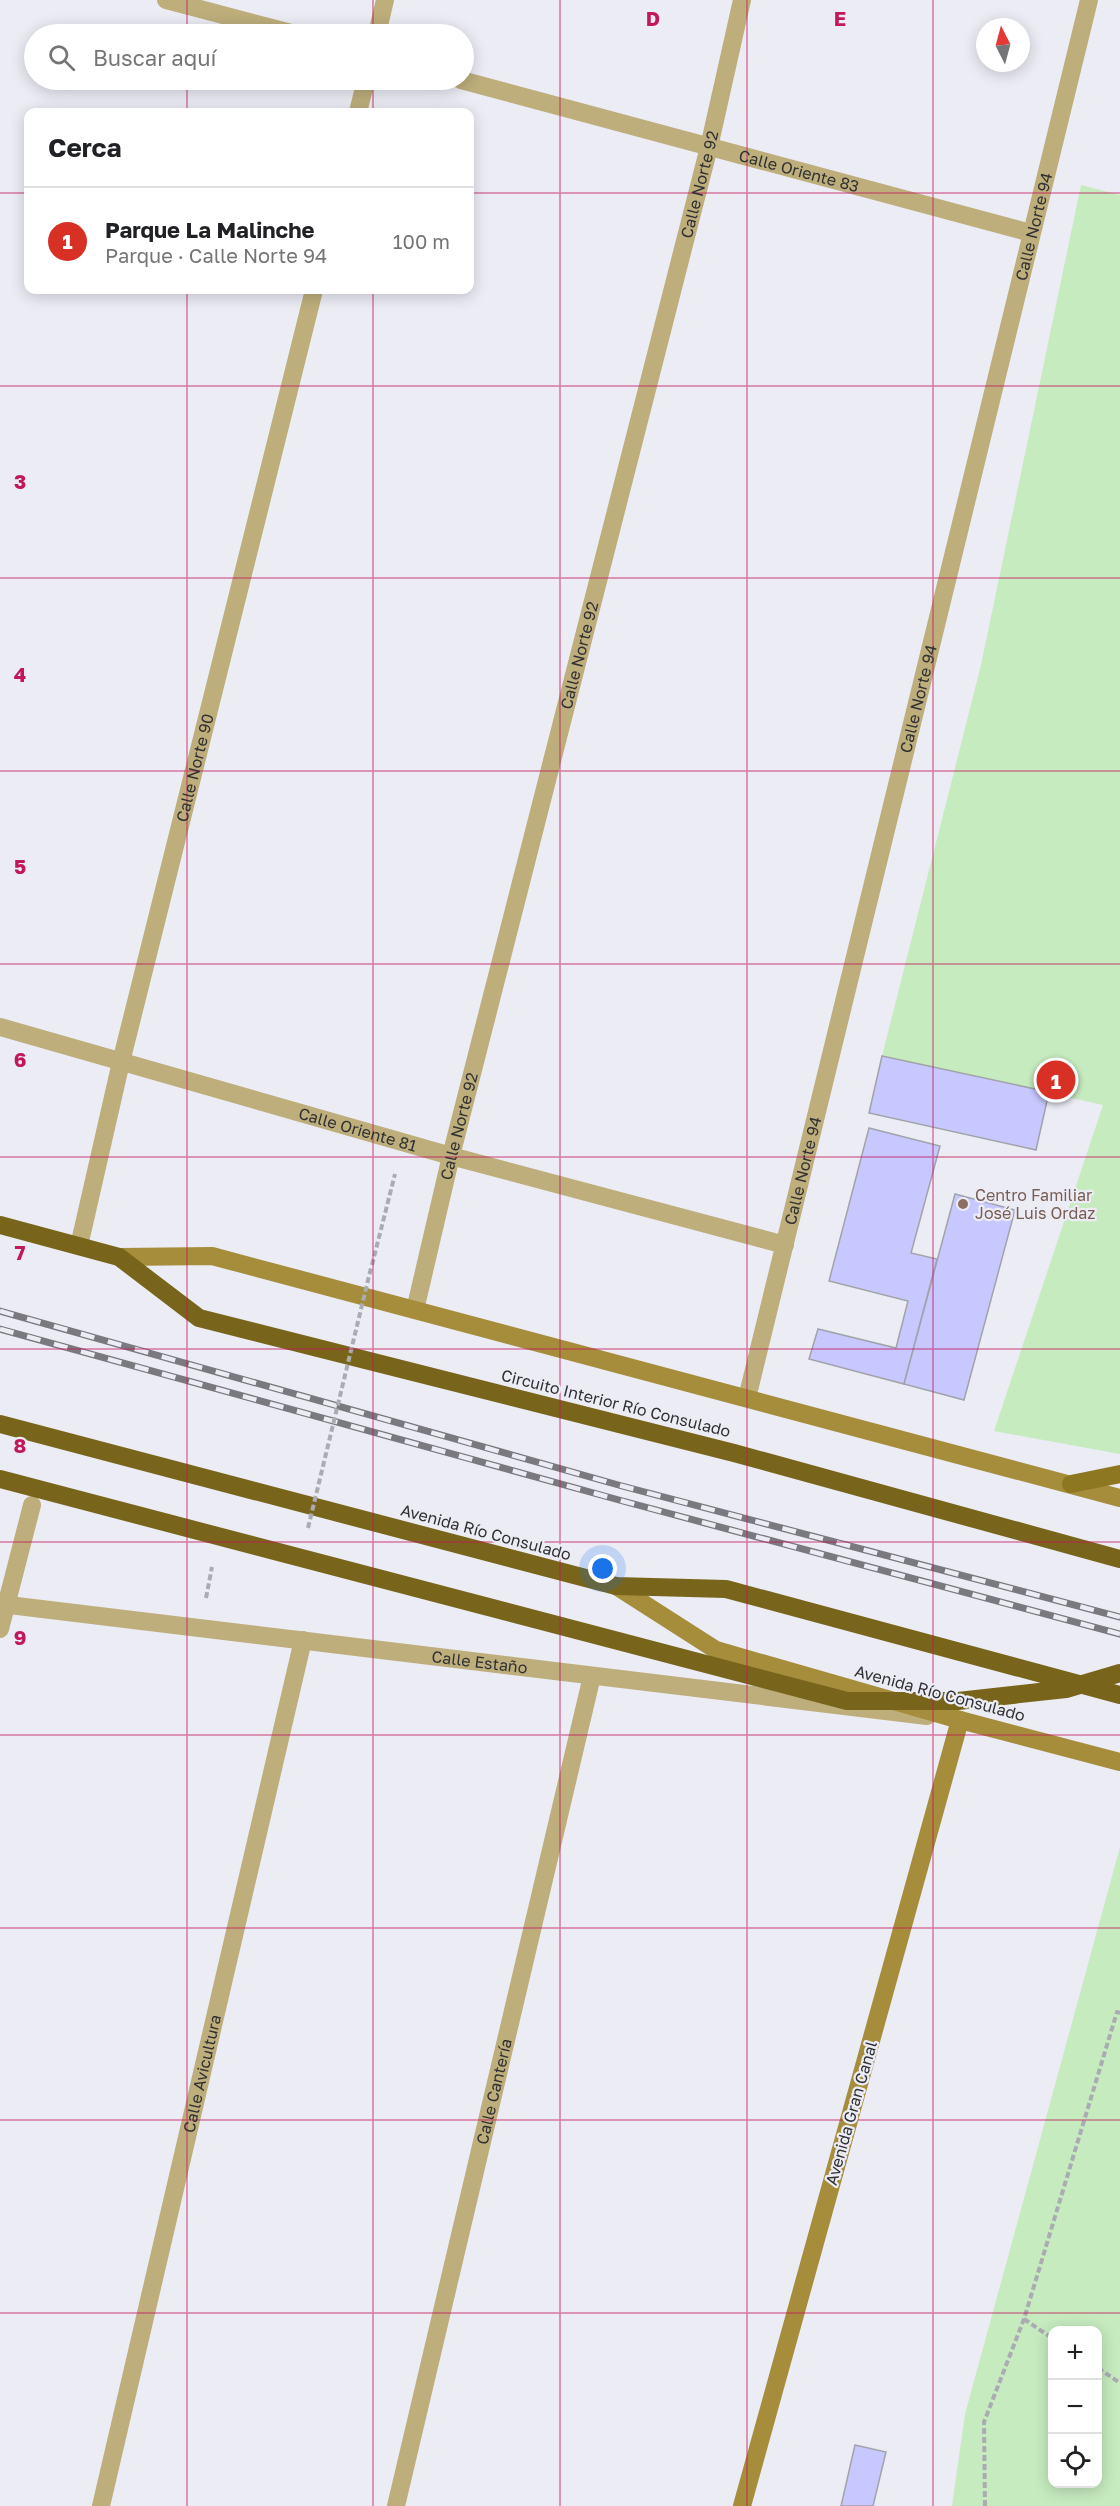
<!DOCTYPE html>
<html lang="es">
<meta charset="utf-8">
<style>
body{margin:0;font-family:"Golos Text",sans-serif;background:#f2f2f2;color:#202124}
.controls{position:absolute;right:18px;bottom:18px;display:grid;overflow:hidden;border-radius:12px;box-shadow:0 3px 15px #0003}
.controls button{width:54px;height:54px;display:grid;place-items:center;padding:0;border:0;border-bottom:2px solid #e0e0e0;background:#fff;color:#202124;font:30px sans-serif}
.compass{position:absolute;left:976px;top:18px;width:54px;height:54px;border-radius:50%;background:#fff;box-shadow:0 3px 15px #0003;rotate:354deg}
.you{position:absolute;left:603px;top:1569px;width:21px;height:21px;margin:-15px;border:4px solid #fff;border-radius:50%;background:#1a73e8;box-shadow:0 0 0 9px #1a73e833}
.badge{display:grid;place-items:center;width:39px;height:39px;border-radius:50%;background:#d93025;color:#fff;font-size:20px;font-weight:700}
.pin{position:absolute;translate:-50% -50%;border:3px solid #fff;box-shadow:0 2px 6px #0006}
.list{margin:0;padding:0;list-style:none}
h2{display:flex;justify-content:space-between;align-items:center;height:78px;margin:0;padding:0 24px;font-size:26px}
h2 small{font-size:20px;font-weight:400;color:#757577}
.list li{display:grid;grid-template-columns:39px 1fr auto;gap:18px;align-items:center;box-sizing:border-box;height:108px;padding:0 24px;border-top:2px solid #e0e0e0}
.list b{display:block;font-size:22px;white-space:nowrap}
.list p{margin:0;font-size:20px;white-space:nowrap;color:#757577}
.list em{font-size:20px;font-style:normal;color:#757577}
.icon{flex:none;width:33px;height:33px;fill:none;stroke:currentColor;stroke-width:2;stroke-linecap:round;stroke-linejoin:round}
.map{position:relative;flex:none;width:1120px;height:2506px;overflow:hidden}
.search{position:absolute;background:#fff;box-shadow:0 3px 15px #0003;left:24px;top:24px;width:450px;height:66px;display:flex;align-items:center;gap:15px;box-sizing:border-box;padding:0 21px;border-radius:33px;color:#757577;font-size:22px}
.panel{position:absolute;background:#fff;box-shadow:0 3px 15px #0003;left:24px;top:108px;width:450px;height:186px;border-radius:12px}
.map>svg:first-child{display:block}
</style>
<div class="map">
<svg width="1120" height="2506" viewBox="0 0 1120 2506">
<rect width="100%" height="100%" fill="#ececf5"/>
<!-- green -->
<g fill="#c6ebbf" fill-rule="evenodd">
<polygon points="1081,185 1120,195 1120,1454 994,1431 1103,1105 882,1056 981,665"/>
<path d="M1120 1847V2506H952L965 2414ZM1052 2330H1098V2484H1052Z"/>
</g>
<!-- building -->
<g fill="#c7c8ff" stroke="#a2a3aa" stroke-width="1.5">
<polygon points="882,1056 1049,1092 1036,1150 869,1113"/>
<polygon points="869,1128 940,1146 911,1253 937,1259 904,1384 809,1359 818,1329 896,1348 908,1301 829,1281"/>
<polygon points="955,1194 1015,1210 964,1400 904,1384"/>
<polygon points="855,2445 886,2452 873,2506 841,2506"/>
</g>
<g fill="none" stroke-linecap="round" stroke-linejoin="round">
<!-- path -->
<g stroke="#ababb2" stroke-width="4" stroke-dasharray="6 3" stroke-linecap="butt">
<polyline points="372,1265 395,1174"/>
<polyline points="206,1598 212,1567"/>
<polyline points="1024,2319 1052,2338"/>
<polyline points="1098,2368 1120,2383"/>
<polyline points="985,2506 984,2422 1024,2319 1117,2012 1120,2013"/>
</g>
<!-- street -->
<g stroke="#bdae7b" stroke-width="18">
<polyline points="166,0 295,34"/>
<polyline points="377,34 385,0"/>
<path id="s1" d="M461 80 1031 233"/>
<polyline points="358,112 366,80"/>
<path id="s2" d="M0 1027 451 1156 785 1245"/>
<path id="s3" d="M79 1246 121 1062 314 290"/>
<path id="s4" d="M415 1310 451 1156 709 147 742 0"/>
<path id="s5" d="M747 1398 1089 0"/>
<path id="s6" d="M0 1604 927 1716"/>
<polyline points="0,1629 32,1505"/>
<path id="s7" d="M101 2506 303 1640"/>
<path id="s8" d="M396 2506 592 1676"/>
</g>
<!-- secondary -->
<g stroke="#a58d3b" stroke-width="18">
<polyline points="119,1257 212,1256 1120,1498"/>
<polyline points="616,1586 716,1650 960,1720 1120,1762"/>
<polyline points="742,2506 960,1720"/>
</g>
<!-- primary -->
<polyline stroke="#8e7721" stroke-width="18" points="1071,1484 1120,1474"/>
<!-- highway -->
<g stroke="#78651b" stroke-width="18">
<polyline points="0,1225 119,1257 199,1318 734,1453 1120,1559"/>
<polyline points="0,1424 616,1586 726,1589 1120,1695"/>
</g>
<defs>
<g id="rail">
<polyline points="0,1311 622,1486 1120,1617"/>
<polyline points="0,1329 619,1500 1120,1634"/>
</g>
</defs>
<!-- rail casing -->
<use href="#rail" stroke="#79797e" stroke-width="7"/>
<!-- rail -->
<use href="#rail" stroke="#ececf5" stroke-width="4.5" stroke-dasharray="14" stroke-linecap="butt"/>
<!-- path-bridge -->
<polyline stroke="#ababb2" stroke-width="4" stroke-dasharray="6 3" stroke-linecap="butt" points="308,1528 371,1268"/>
<!-- highway-bridge -->
<polyline stroke="#78651b" stroke-width="18" points="0,1479 847,1701 958,1701 1066,1689 1120,1673"/>
</g>
<!-- grid -->
<path fill="none" stroke="#c2185b" stroke-width="1.5" stroke-opacity="0.55" d="M187 0V34M373 0V34M560 0V2506M747 0V2506M933 0V2506M187 80V112M373 80V112M0 193H28M470 193H1120M187 290V2506M373 290V2506M0 386H1120M0 578H1120M0 771H1120M0 964H1120M0 1157H1120M0 1349H1120M0 1542H1120M0 1735H1120M0 1928H1120M0 2120H1120M0 2313H1120"/>
<!-- markers -->
<circle fill="#8d6e63" stroke="#ececf5" stroke-width="2" cx="963" cy="1204" r="6"/>
<g text-anchor="middle" dominant-baseline="central" stroke-width="4.5" stroke-linejoin="round" paint-order="stroke">
<!-- street labels -->
<g font-size="16" fill="#313134" stroke="#ececf5">
<text stroke="none"><textPath href="#s1" startOffset="350">Calle Oriente 83</textPath></text>
<text stroke="none"><textPath href="#s4" startOffset="1161">Calle Norte 92</textPath></text>
<text stroke="none"><textPath href="#s5" startOffset="1206">Calle Norte 94</textPath></text>
<text stroke="none"><textPath href="#s4" startOffset="675">Calle Norte 92</textPath></text>
<text stroke="none"><textPath href="#s5" startOffset="720">Calle Norte 94</textPath></text>
<text stroke="none"><textPath href="#s3" startOffset="492">Calle Norte 90</textPath></text>
<text stroke="none"><textPath href="#s4" startOffset="189">Calle Norte 92</textPath></text>
<text stroke="none"><textPath href="#s2" startOffset="372">Calle Oriente 81</textPath></text>
<text stroke="none"><textPath href="#s5" startOffset="234">Calle Norte 94</textPath></text>
<text transform="translate(616 1403) rotate(14)">Circuito Interior Río Consulado</text>
<text transform="translate(486 1532) rotate(15)">Avenida Río Consulado</text>
<text stroke="none"><textPath href="#s6" startOffset="483">Calle Estaño</textPath></text>
<text transform="translate(940 1693) rotate(15)">Avenida Río Consulado</text>
<text stroke="none"><textPath href="#s7" startOffset="444">Calle Avicultura</textPath></text>
<text stroke="none"><textPath href="#s8" startOffset="426">Calle Cantería</textPath></text>
<text transform="translate(851 2113) rotate(-74)">Avenida Gran Canal</text>
</g>
<!-- education labels -->
<g font-size="16" fill="#785e54" stroke="#ececf5" text-anchor="start">
<text x="975" y="1195">Centro Familiar<tspan x="975" dy="18">José Luis Ordaz</tspan></text>
</g>
</g>
<g font-size="20" text-anchor="middle" font-weight="bold" fill="#c2185b" stroke="#ececf5" stroke-width="4.5" stroke-linejoin="round" paint-order="stroke">
<text x="653" y="26">D</text>
<text x="840" y="26">E</text>
<text x="20" y="489">3</text>
<text x="20" y="682">4</text>
<text x="20" y="874">5</text>
<text x="20" y="1067">6</text>
<text x="20" y="1260">7</text>
<text x="20" y="1453">8</text>
<text x="20" y="1645">9</text>
</g>
</svg>
<div class="controls">
<button>+</button>
<button>−</button>
<button><svg class="icon" aria-label="locate" viewBox="0 0 24 24"><circle cx="12" cy="12" r="6"/><path d="M12 2v4M12 18v4M2 12h4M18 12h4"/></svg></button>
</div>
<svg class="compass" viewBox="-18 -18 36 36"><path d="M0-13l5 13h-10z" fill="#e53935"/><path d="M0 13l5-13h-10z" fill="#757577"/></svg>
<div class="you"></div>
<div class="pin badge" style="left:1056px;top:1080px">1</div>
<div class="search"><svg class="icon" aria-label="search" viewBox="0 0 24 24"><circle cx="10" cy="10" r="6"/><path d="M15 15l6 6"/></svg>Buscar aquí</div>
<section class="panel">
<h2>Cerca<small></small></h2>
<ul class="list">
<li><span class="badge">1</span><div><b>Parque La Malinche</b><p>Parque · Calle Norte 94</p></div><em>100 m</em></li>
</ul>
</section>
</div>
